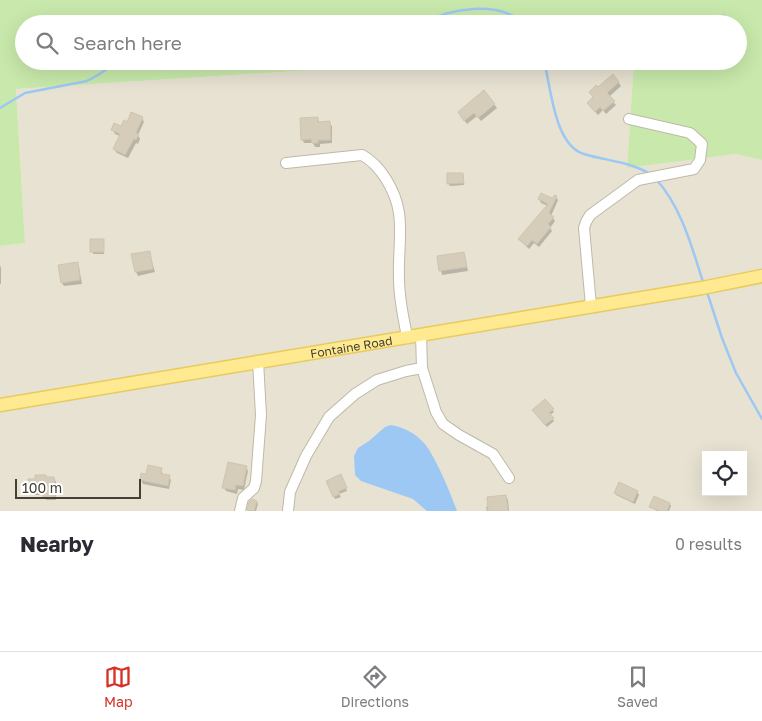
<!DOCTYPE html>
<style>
body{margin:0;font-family:"Golos Text",sans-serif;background:#f7f7f7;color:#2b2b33}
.controls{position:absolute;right:15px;bottom:15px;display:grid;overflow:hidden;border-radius:0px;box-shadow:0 5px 20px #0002}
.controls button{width:45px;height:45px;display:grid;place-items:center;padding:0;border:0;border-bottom:1px solid #e1e1e2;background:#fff;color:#2b2b33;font:25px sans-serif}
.scale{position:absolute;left:15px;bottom:12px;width:126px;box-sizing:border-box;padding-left:5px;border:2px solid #454034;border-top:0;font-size:14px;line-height:18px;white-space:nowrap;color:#454034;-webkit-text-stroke:4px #fff;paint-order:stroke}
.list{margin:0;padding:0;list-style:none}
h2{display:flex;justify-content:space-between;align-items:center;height:65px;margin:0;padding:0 20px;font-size:21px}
h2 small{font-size:16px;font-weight:400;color:#7c7c81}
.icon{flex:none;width:28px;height:28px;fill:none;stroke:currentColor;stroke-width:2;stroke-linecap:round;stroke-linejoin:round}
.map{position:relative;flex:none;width:762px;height:511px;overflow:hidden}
.search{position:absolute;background:#fff;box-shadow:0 5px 20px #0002;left:15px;right:15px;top:15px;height:55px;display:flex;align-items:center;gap:12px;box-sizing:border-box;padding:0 18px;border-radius:28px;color:#7c7c81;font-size:19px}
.sheet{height:140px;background:#fff}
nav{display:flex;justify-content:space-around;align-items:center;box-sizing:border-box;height:70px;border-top:1px solid #e1e1e2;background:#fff;font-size:14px;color:#7c7c81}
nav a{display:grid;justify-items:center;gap:2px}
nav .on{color:#d93025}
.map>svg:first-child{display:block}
</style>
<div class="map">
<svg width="762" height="511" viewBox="0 0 762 511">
<rect width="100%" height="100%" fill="#f3f0e4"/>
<!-- residential -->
<path fill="#e7e2d2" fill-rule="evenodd" d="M453 61H634L627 168 736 154 762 160V511H0V246L25 243 16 89ZM706 455H743V492H706Z"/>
<!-- green -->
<polygon fill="#c8e9ab" points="0,0 762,0 762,160 736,154 627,168 634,61 738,61 738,24 24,24 24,61 453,61 16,89 25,243 0,246"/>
<!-- water -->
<path fill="#9dc8f3" d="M391 425C404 427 416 434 425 444 436 458 451 494 457 511H427L413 499 361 481 355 475 354 456 358 448 369 441 385 427Z"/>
<!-- shadow -->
<g fill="#0003">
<polygon points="623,61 634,61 632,68 624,66"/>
<polygon points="618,82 621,86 609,97 616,105 606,114 603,110 598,115 591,107 594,98 590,93"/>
<polygon points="484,92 497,108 481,121 477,116 467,124 461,116"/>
<polygon points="142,118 144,122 138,135 140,139 138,144 136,143 128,158 117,153 114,149 120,136 115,134 113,130 122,128 127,123"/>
<polygon points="317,118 320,123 329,123 332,126 332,143 320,144 320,147 315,147 313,143 304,143 302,139"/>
<polygon points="463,174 464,185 450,186 448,183"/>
<polygon points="555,196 558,200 551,216 555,221 550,228 552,231 539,247 534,243 529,249 520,240 548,206 541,203 539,199 553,199"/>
<polygon points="103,240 104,254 93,254 91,241"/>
<polygon points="149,252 155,272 138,276 136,272"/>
<polygon points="464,253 468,271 442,275 438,257"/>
<polygon points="77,264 79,267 82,284 64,286 62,283"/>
<polygon points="0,265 1,268 1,284 0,284"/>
<polygon points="552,410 554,412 550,415 554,421 547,427 535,412"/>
<polygon points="246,467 248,471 244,490 238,489 237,494 226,491 224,487"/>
<polygon points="161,469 163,475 169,477 171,480 169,489 143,484 141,480"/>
<polygon points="46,478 54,478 56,482 56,500 46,500 44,495 31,495 29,491"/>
<polygon points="342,478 347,491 339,494 341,497 335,499 328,481"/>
<polygon points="619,484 637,492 639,495 635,504 616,495 615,493"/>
<polygon points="506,496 508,500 509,511 487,511 486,507"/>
<polygon points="257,502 258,504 256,511 249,511 249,510"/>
<polygon points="670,504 671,506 669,511 657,511 651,507"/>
</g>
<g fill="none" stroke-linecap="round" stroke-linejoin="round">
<!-- stream -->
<g stroke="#9dc8f3" stroke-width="2.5">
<path d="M421 24C449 8 499 0 525 24"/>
<path d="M544 61C551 87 554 145 584 154 606 161 629 161 650 174"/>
<polyline points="0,108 25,93 87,81 98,75 108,68 113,61"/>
<path d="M656 179C682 208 692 248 704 285"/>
<polyline points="707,292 722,338 736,373 762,419"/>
</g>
</g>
<!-- building -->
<g fill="#d5cdb9" stroke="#d0c5ac">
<polygon points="724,14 732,24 711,24"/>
<polygon points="613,74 619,82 607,93 615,101 603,111 600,107 595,112 587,103 593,97 589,92 596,85 598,87"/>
<polygon points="484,90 495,104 478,118 474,113 464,121 458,112"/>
<polygon points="131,112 143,117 136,133 139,134 136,140 134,139 125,155 113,149 120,134 111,130 114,123 121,126 124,120 127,122"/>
<polygon points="318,117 318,122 330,121 331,140 318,140 318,143 312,143 311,139 301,140 300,118"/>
<polygon points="447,173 463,173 464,183 447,184"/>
<polygon points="541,193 552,198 555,195 557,196 549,213 554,217 548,224 551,227 537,244 532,240 527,246 518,239 548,204 538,199"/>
<rect x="90" y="239" width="14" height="13"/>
<polygon points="150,251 153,269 135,272 131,254"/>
<polygon points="464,252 467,267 439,271 437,256"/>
<polygon points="78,262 80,280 61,283 58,265"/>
<polygon points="545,399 554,409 549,413 554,418 545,425 532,410"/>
<polygon points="228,462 247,466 243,486 236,485 235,490 222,488"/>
<polygon points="148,465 162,468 161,474 170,475 168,486 140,480 141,473 146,474"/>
<polygon points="341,474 347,488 339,491 340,494 333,497 326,481"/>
<polygon points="35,475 46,475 46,477 54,477 55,497 43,497 43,492 28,492 28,479 35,479"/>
<polygon points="619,482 638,491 633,502 614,493"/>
<polygon points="506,495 508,511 488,511 487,497"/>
<polygon points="654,496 670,503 667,511 660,511 649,507"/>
<polygon points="252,499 257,501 254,511 247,510 249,502"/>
</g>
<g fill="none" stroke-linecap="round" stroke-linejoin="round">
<defs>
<g id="minor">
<path d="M286 163 362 155C381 165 396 192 399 213 402 234 398 257 399 279 399 298 403 317 407 336"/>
<polyline points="591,306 584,228 586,222 590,215 638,180 694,169 700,160 702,144 690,133 629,119"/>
<polyline points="422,368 436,412 443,424 459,435 493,454 509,478"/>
<polyline points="240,511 243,498 254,488 256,481 261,415 258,361"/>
<polyline points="288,511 290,492 306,456 329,417 355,394 377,380 406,371 422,368 421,334"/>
</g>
<g id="major">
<path id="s1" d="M0 405 702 288 762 276"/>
</g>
</defs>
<!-- minor casing -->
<use href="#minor" stroke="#bfb9a7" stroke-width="12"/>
<!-- major casing -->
<use href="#major" stroke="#e8cb5d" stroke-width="15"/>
<!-- minor -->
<use href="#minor" stroke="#fff" stroke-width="10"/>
<!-- major -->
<use href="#major" stroke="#ffea91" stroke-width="12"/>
</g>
<g text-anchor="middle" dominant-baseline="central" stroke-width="4.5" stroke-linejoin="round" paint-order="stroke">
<!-- street labels -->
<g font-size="12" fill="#454034" stroke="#fff">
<text stroke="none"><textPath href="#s1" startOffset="356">Fontaine Road</textPath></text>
</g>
</g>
</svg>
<div class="controls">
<button><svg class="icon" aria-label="locate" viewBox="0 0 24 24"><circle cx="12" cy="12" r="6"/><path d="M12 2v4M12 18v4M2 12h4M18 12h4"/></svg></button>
</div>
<div class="scale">100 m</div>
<div class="search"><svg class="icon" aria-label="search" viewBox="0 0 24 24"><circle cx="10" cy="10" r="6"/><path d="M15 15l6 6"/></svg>Search here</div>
</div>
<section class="sheet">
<h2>Nearby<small>0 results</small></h2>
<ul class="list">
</ul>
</section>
<nav>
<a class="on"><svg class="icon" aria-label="map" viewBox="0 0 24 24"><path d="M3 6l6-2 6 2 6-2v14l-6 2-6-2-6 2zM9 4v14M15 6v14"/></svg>Map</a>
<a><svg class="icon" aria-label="directions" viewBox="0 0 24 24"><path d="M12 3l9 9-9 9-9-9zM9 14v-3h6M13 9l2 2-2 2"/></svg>Directions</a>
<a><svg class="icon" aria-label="saved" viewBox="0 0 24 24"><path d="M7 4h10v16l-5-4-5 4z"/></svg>Saved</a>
</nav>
